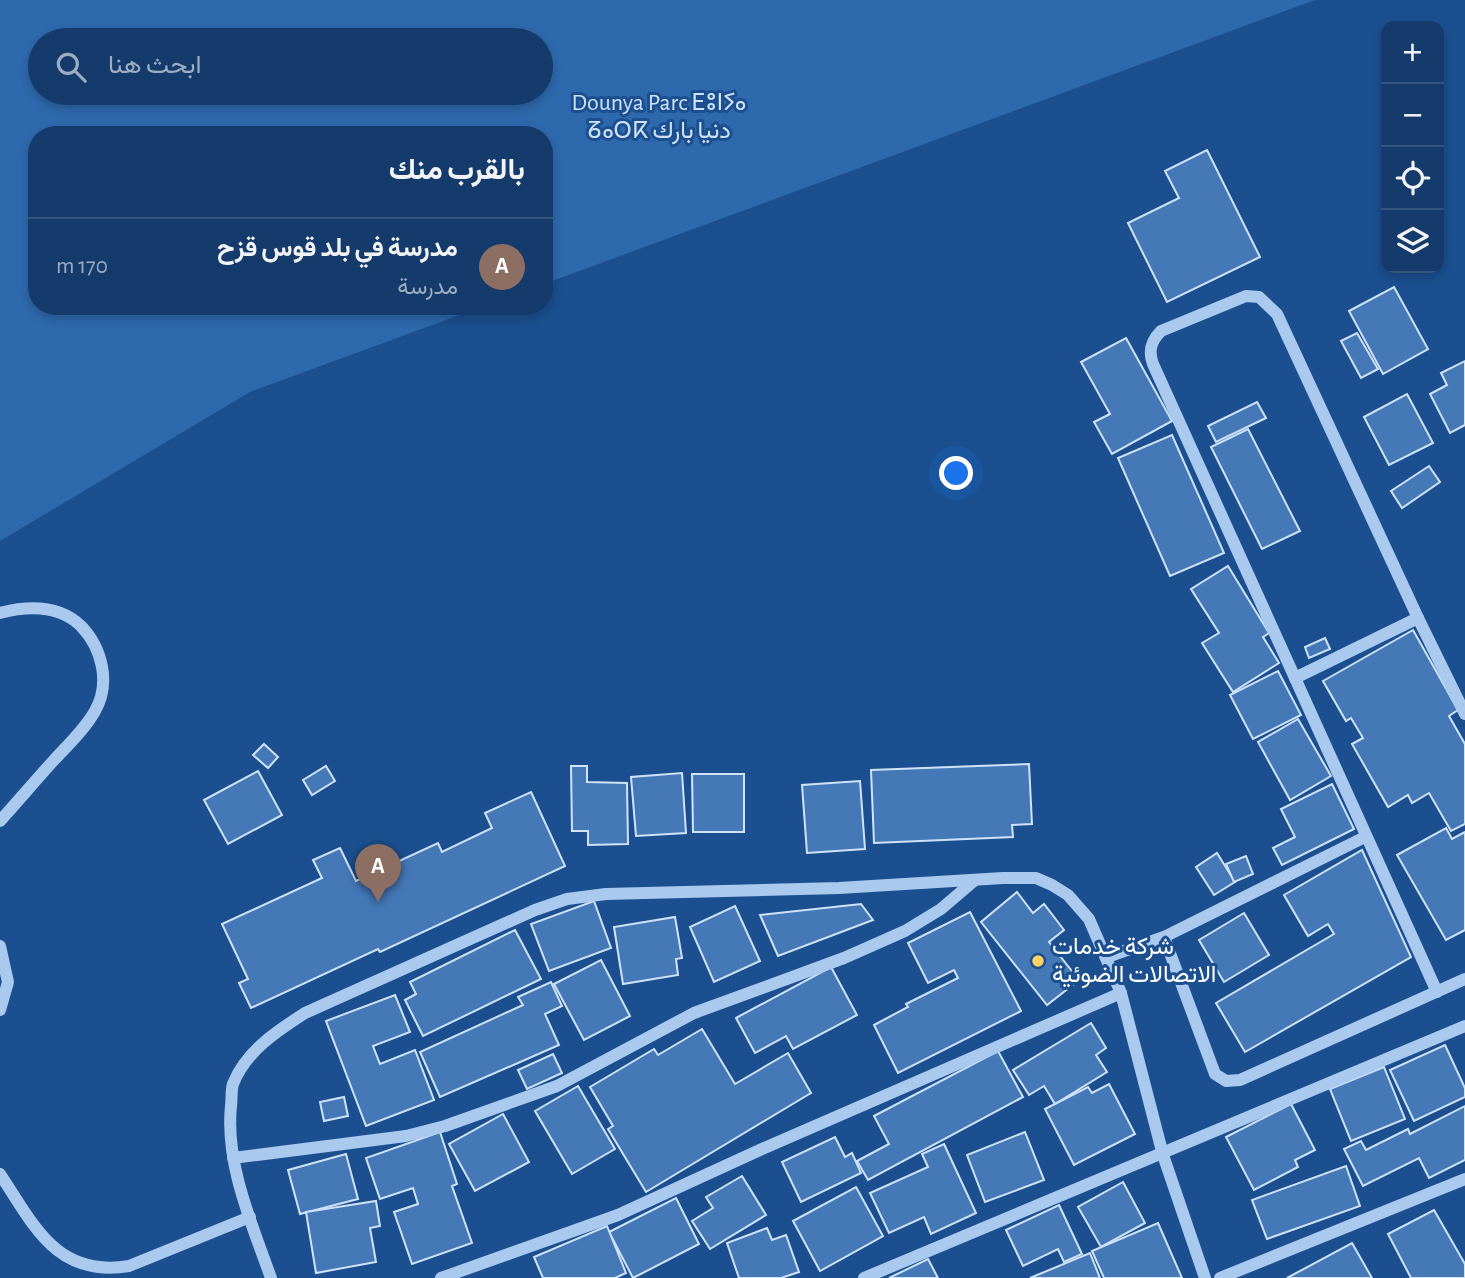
<!DOCTYPE html>
<html lang="ar">
<meta charset="utf-8">
<style>
body{margin:0;font-family:"Alegreya Sans",Vazirmatn,"Noto Sans Tifinagh",sans-serif;background:#214673;color:#f1f3f6;direction:rtl}
.controls{position:absolute;right:21px;top:21px;display:grid;overflow:hidden;border-radius:14px;box-shadow:0 4px 10px #0003}
.controls button{width:63px;height:63px;display:grid;place-items:center;padding:0;border:0;border-bottom:2px solid #33557e;background:#143b6b;color:#f1f3f6;font:35px sans-serif}
.you{position:absolute;left:957px;top:474px;width:24px;height:24px;margin:-18px;border:5px solid #fff;border-radius:50%;background:#1a73e8;box-shadow:0 0 0 10px #1a73e833}
.badge{display:grid;place-items:center;width:46px;height:46px;border-radius:50%;background:#8c9099;color:#fff;font-size:23px;font-weight:700}
.pin{position:absolute;translate:-50% -58px;filter:drop-shadow(0 2px 4px #0008)}
.pin::after{content:'';position:absolute;top:37px;width:24px;height:21px;background:inherit;clip-path:polygon(0 0,100% 0,50% 100%)}
.list{margin:0;padding:0;list-style:none}
h2{display:flex;justify-content:space-between;align-items:center;height:91px;margin:0;padding:0 28px;font-size:30px}
h2 small{font-size:23px;font-weight:400;color:#9dadc1}
.list li{display:grid;grid-template-columns:46px 1fr auto;gap:21px;align-items:center;box-sizing:border-box;height:98px;padding:0 28px;border-top:2px solid #33557e}
.list b{display:block;font-size:26px;white-space:nowrap}
.list p{margin:0;font-size:23px;white-space:nowrap;color:#9dadc1}
.list em{font-size:23px;font-style:normal;color:#9dadc1}
.icon{flex:none;width:38px;height:38px;fill:none;stroke:currentColor;stroke-width:2;stroke-linecap:round;stroke-linejoin:round}
.map{position:relative;flex:none;width:1465px;height:1278px;overflow:hidden;direction:ltr}
.search{position:absolute;background:#143b6b;box-shadow:0 4px 10px #0003;left:28px;top:28px;width:525px;height:77px;display:flex;align-items:center;gap:18px;box-sizing:border-box;padding:0 24px;border-radius:38px;color:#9dadc1;font-size:26px}
.panel{position:absolute;background:#143b6b;box-shadow:0 4px 10px #0003;left:28px;top:126px;width:525px;height:189px;border-radius:28px;direction:rtl}
.map>svg:first-child{display:block}
</style>
<div class="map">
<svg width="1465" height="1278" viewBox="0 0 1465 1278">
<rect width="100%" height="100%" fill="#1b4f8f"/>
<!-- green -->
<path fill="#2e69ad" fill-rule="evenodd" d="M0 0H1315L544 284V135H37V306H484L250 392 0 541ZM40 40H541V93H40Z"/>
<!-- building -->
<g fill="#4478b7" stroke="#cfe3fa" stroke-width="2">
<polygon points="1207,150 1260,257 1167,302 1128,223 1179,198 1165,171"/>
<polygon points="1394,287 1428,349 1383,374 1349,311"/>
<polygon points="1357,333 1378,369 1361,378 1341,341"/>
<polygon points="1126,338 1172,421 1112,454 1094,422 1110,414 1081,362"/>
<polygon points="1465,361 1465,425 1450,433 1430,394 1447,385 1441,373"/>
<polygon points="1407,394 1433,443 1389,465 1364,417"/>
<polygon points="1257,402 1266,418 1216,442 1208,426"/>
<polygon points="1248,429 1300,531 1262,549 1211,447"/>
<polygon points="1172,435 1224,553 1170,576 1118,458"/>
<polygon points="1429,466 1440,482 1402,508 1391,491"/>
<polygon points="1228,566 1269,633 1263,637 1279,663 1233,692 1202,643 1219,633 1191,589"/>
<polygon points="1413,630 1458,710 1449,716 1465,744 1465,824 1451,831 1429,793 1412,803 1408,795 1388,807 1352,744 1363,738 1351,718 1346,721 1323,681"/>
<polygon points="1325,638 1330,649 1309,658 1305,647"/>
<polygon points="1278,671 1301,715 1253,739 1230,695"/>
<polygon points="1298,719 1331,776 1290,800 1258,742"/>
<polygon points="264,744 278,757 268,768 253,755"/>
<polygon points="1029,764 1032,824 1012,825 1013,837 874,843 871,770"/>
<polygon points="326,766 335,781 312,795 303,780"/>
<polygon points="571,766 587,766 587,782 627,783 628,844 588,845 588,831 572,831"/>
<polygon points="258,771 282,815 228,844 204,800"/>
<polygon points="682,773 686,833 636,836 631,777"/>
<polygon points="692,774 744,774 744,832 693,832"/>
<polygon points="860,781 865,849 807,853 802,785"/>
<polygon points="1332,784 1354,829 1282,865 1273,848 1295,837 1281,809"/>
<polygon points="531,792 565,866 380,952 378,949 251,1008 239,983 248,979 222,924 322,878 313,860 340,848 356,881 438,843 442,852 492,828 485,813"/>
<polygon points="1446,828 1452,839 1465,832 1465,930 1446,940 1397,855"/>
<polygon points="1362,850 1411,957 1245,1052 1216,1003 1334,934 1328,924 1308,936 1284,895"/>
<polygon points="1217,853 1235,882 1214,895 1196,867"/>
<polygon points="1246,856 1253,874 1234,882 1226,864"/>
<polygon points="1017,892 1033,913 1044,904 1064,930 1049,942 1079,980 1047,1005 981,922"/>
<polygon points="594,901 611,948 549,971 531,924"/>
<polygon points="861,904 873,920 778,956 760,915"/>
<polygon points="735,906 760,961 714,982 690,927"/>
<polygon points="970,912 1021,1011 898,1073 874,1025 908,1007 906,1004 958,978 954,970 928,983 908,943"/>
<polygon points="1244,913 1269,955 1224,982 1199,940"/>
<polygon points="675,917 682,958 676,959 678,975 623,984 614,927"/>
<polygon points="515,930 541,979 423,1036 405,1000 416,994 410,982"/>
<polygon points="601,960 630,1016 584,1040 554,984"/>
<polygon points="831,967 857,1015 793,1049 786,1036 755,1053 736,1018"/>
<polygon points="551,982 562,1006 545,1014 559,1045 440,1097 420,1052 523,1005 518,997"/>
<polygon points="395,995 410,1032 373,1046 380,1064 415,1050 434,1100 366,1126 326,1021"/>
<polygon points="1091,1023 1106,1048 1096,1055 1107,1072 1055,1104 1044,1086 1029,1095 1013,1070"/>
<polygon points="702,1029 735,1084 788,1053 811,1093 646,1192 608,1129 613,1126 590,1087 654,1049 658,1055"/>
<polygon points="1445,1045 1465,1088 1465,1097 1414,1121 1390,1070"/>
<polygon points="998,1051 1023,1097 868,1180 857,1161 889,1144 874,1116"/>
<polygon points="553,1054 562,1073 527,1089 518,1070"/>
<polygon points="1384,1067 1405,1119 1351,1141 1330,1089"/>
<polygon points="1109,1084 1135,1134 1074,1165 1045,1109 1088,1087 1092,1093"/>
<polygon points="578,1086 615,1149 572,1174 535,1111"/>
<polygon points="344,1097 348,1116 324,1121 320,1102"/>
<polygon points="1291,1104 1315,1150 1295,1160 1298,1167 1254,1190 1226,1137"/>
<polygon points="1465,1106 1465,1160 1429,1178 1419,1158 1363,1186 1344,1149 1361,1141 1366,1150 1408,1129 1410,1134"/>
<polygon points="503,1114 529,1162 475,1191 449,1144"/>
<polygon points="440,1132 457,1184 452,1186 472,1243 412,1264 394,1212 418,1204 413,1188 380,1199 366,1158"/>
<polygon points="1025,1132 1044,1180 985,1202 967,1155"/>
<polygon points="835,1137 845,1157 852,1153 861,1173 801,1202 782,1162"/>
<polygon points="944,1144 976,1213 931,1234 924,1217 889,1233 870,1193 928,1167 922,1154"/>
<polygon points="346,1154 358,1199 300,1214 288,1170"/>
<polygon points="1346,1166 1360,1206 1267,1239 1252,1200"/>
<polygon points="742,1176 766,1215 710,1249 692,1221 713,1208 706,1197"/>
<polygon points="1123,1182 1145,1223 1101,1247 1078,1207"/>
<polygon points="856,1187 883,1236 820,1271 793,1221"/>
<polygon points="676,1198 699,1244 633,1278 609,1232"/>
<polygon points="376,1201 380,1226 370,1228 376,1262 316,1273 306,1212"/>
<polygon points="1059,1205 1082,1254 1064,1262 1058,1249 1023,1266 1006,1230"/>
<polygon points="1434,1210 1465,1264 1465,1278 1411,1278 1388,1234"/>
<polygon points="1158,1223 1182,1278 1104,1278 1092,1251"/>
<polygon points="607,1226 626,1273 615,1278 543,1278 534,1257"/>
<polygon points="767,1228 772,1240 786,1235 799,1272 781,1278 739,1278 727,1243"/>
<polygon points="1352,1243 1372,1278 1287,1278"/>
<polygon points="1090,1253 1100,1278 1030,1278"/>
<polygon points="928,1259 938,1278 889,1278"/>
</g>
<g fill="none" stroke-linecap="round" stroke-linejoin="round">
<!-- minor -->
<g stroke="#a9c9ee" stroke-width="12">
<path d="M0 613C27 606 59 605 81 626 102 648 111 683 95 711 85 729 68 745 54 760 36 780 18 801 0 821"/>
<polyline points="1295,678 1418,618"/>
<polyline points="1164,937 1215,1074 1226,1081 1240,1080 1465,979"/>
<polyline points="0,946 8,982 0,1010"/>
<polyline points="1107,957 1164,937 1365,837"/>
<path d="M1437 992 1153 364C1148 351 1151 341 1161 331L1246 296 1259 297 1277 314 1418 618 1465 714"/>
<polyline points="233,1158 406,1136 445,1126 557,1086 694,1013 844,958 905,931 941,909 975,880"/>
<path d="M0 1174C34 1225 56 1278 129 1266L250 1217"/>
<path d="M271 1278C252 1224 225 1164 231 1106 232 1099 231 1090 233 1084 246 1051 277 1031 305 1013L535 910 567 899 606 894 839 888 1003 878H1036L1052 885 1068 895 1089 919 1121 993 1163 1155 1205 1278"/>
<polyline points="441,1278 618,1215 762,1149 1121,993"/>
<polyline points="864,1278 1465,1026"/>
<polyline points="1220,1278 1465,1179"/>
</g>
</g>
<!-- markers -->
<circle fill="#ffd166" stroke="#1b4f8f" stroke-width="2.5" cx="1038" cy="961" r="7"/>
<g text-anchor="middle" dominant-baseline="central" stroke-width="6" stroke-linejoin="round" paint-order="stroke">
<!-- park labels -->
<g font-size="24" fill="#cfe3fa" stroke="#1b4f8f">
<text x="659" y="103">Dounya Parc ⴹⵓⵏⵢⴰ<tspan x="659" dy="28">ⵒⴰⵔⴽ دنيا بارك</tspan></text>
</g>
<!-- poi labels -->
<g font-size="24" fill="#fff" stroke="#1b4f8f" text-anchor="start">
<text x="1052" y="947">شركة خدمات<tspan x="1052" dy="28">الاتصالات الضوئية</tspan></text>
</g>
</g>
</svg>
<div class="controls">
<button>+</button>
<button>−</button>
<button><svg class="icon" aria-label="locate" viewBox="0 0 24 24"><circle cx="12" cy="12" r="6"/><path d="M12 2v4M12 18v4M2 12h4M18 12h4"/></svg></button>
<button><svg class="icon" aria-label="layers" viewBox="0 0 24 24"><path d="M12 4l9 5-9 5-9-5zM3 14l9 5 9-5"/></svg></button>
</div>
<div class="you"></div>
<div class="pin badge" style="left:378px;top:902px;background:#8d6e63">A</div>
<div class="search"><svg class="icon" aria-label="search" viewBox="0 0 24 24"><circle cx="10" cy="10" r="6"/><path d="M15 15l6 6"/></svg>ابحث هنا</div>
<section class="panel">
<h2>بالقرب منك<small></small></h2>
<ul class="list">
<li><span class="badge" style="background:#8d6e63">A</span><div><b>مدرسة في بلد قوس قزح</b><p>مدرسة</p></div><em>170 m</em></li>
</ul>
</section>
</div>
